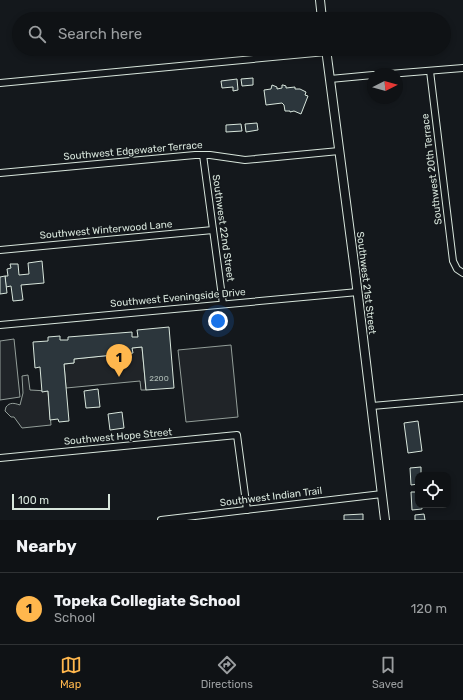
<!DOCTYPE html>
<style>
body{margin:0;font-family:Rubik,sans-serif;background:#1d2022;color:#f1f3f6}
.controls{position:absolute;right:12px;bottom:12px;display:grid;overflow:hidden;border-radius:8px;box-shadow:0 2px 6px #0003}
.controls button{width:36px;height:36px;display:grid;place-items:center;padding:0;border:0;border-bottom:1px solid #2f3234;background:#0f1215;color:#f1f3f6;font:20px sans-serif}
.compass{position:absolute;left:367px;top:68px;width:36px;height:36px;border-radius:50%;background:#0f1215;box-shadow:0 2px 6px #0003;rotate:84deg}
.scale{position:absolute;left:12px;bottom:10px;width:98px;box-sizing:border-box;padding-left:4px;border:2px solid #d8e6dc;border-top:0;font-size:11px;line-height:14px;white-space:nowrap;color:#d8e6dc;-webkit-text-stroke:3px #14181c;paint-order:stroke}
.you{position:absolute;left:218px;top:321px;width:14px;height:14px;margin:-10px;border:3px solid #fff;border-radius:50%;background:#1a73e8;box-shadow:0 0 0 6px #1a73e833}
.badge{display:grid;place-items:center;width:26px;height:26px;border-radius:50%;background:#ffb74d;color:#111;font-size:13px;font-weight:700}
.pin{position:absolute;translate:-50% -33px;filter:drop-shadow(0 1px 2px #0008)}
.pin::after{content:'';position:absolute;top:21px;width:14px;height:12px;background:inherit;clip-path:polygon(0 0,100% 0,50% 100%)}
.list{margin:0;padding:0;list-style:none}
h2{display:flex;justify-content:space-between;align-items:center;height:52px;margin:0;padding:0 16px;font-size:17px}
h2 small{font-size:13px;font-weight:400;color:#9b9ea0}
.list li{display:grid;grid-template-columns:26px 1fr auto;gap:12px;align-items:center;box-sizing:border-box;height:72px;padding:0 16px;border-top:1px solid #2f3234}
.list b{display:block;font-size:15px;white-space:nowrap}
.list p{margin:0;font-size:13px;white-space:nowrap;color:#9b9ea0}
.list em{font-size:13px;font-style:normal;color:#9b9ea0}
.icon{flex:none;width:22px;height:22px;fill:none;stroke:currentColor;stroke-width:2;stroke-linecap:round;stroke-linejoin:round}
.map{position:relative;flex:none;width:463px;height:520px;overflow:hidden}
.search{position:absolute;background:#0f1215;box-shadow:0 2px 6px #0003;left:12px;right:12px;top:12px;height:44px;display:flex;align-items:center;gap:10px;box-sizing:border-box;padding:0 14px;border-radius:22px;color:#9b9ea0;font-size:15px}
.sheet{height:124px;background:#0f1215}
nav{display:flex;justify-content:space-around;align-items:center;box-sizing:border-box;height:56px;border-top:1px solid #2f3234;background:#0f1215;font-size:11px;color:#9b9ea0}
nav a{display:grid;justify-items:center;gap:2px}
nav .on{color:#ffb74d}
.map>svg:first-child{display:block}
</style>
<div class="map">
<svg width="463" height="520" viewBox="0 0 463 520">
<rect width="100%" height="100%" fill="#14181c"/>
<!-- green -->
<g fill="#202428" stroke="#939e99">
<polygon points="14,339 20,397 0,400 0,341"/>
<polygon points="231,345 238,417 186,422 178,350"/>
<polygon points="142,347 146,390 141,390 140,381 66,388 64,364 74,363 74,359 132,353 132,348"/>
<path d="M28 375 30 390 48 391 51 425 22 428 14 417H11L5 411 6 407C10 402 14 403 20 405L23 393 22 376Z"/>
</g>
<!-- building -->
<g fill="#2c363c" stroke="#d8e6dc">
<polygon points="253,78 253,85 242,86 241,79"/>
<polygon points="237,79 238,90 233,91 233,87 222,88 221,81"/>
<polygon points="272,85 277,87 277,89 282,88 282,85 283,85 286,86 286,88 295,87 295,89 300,89 306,92 305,95 308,96 301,114 294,111 290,112 290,111 285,111 284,105 282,103 266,105 264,90 271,89"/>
<polygon points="257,123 258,130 246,132 245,124"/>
<polygon points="241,124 242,131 226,132 226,125"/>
<polygon points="42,261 44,283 21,285 23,300 13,301 11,286 6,287 5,276 8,276 7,269 11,268 10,264 18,264 19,275 29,274 28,263"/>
<polygon points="5,276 7,293 0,294 0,277"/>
<polygon points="169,327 174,388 146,390 142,347 132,348 133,353 74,359 74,363 64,364 69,421 59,422 58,419 50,420 48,391 42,392 40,367 35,368 33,342 48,341 48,337 60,336 60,340 68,340 68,337 132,332 132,337 138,337 137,330"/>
<polygon points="98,389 100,407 86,408 84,391"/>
<polygon points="122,412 124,428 110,430 108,414"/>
<polygon points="418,421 422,451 408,453 404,423"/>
<polygon points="421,467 421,475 418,475 418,484 411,485 410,468"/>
<polygon points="411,492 418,492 418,505 422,505 422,509 412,510"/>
<polygon points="363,514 363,520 344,520 344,515"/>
<polygon points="424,514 425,520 415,520 415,515"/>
</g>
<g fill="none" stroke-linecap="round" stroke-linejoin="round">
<defs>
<g id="street">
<polyline points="430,71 453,261 457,269 463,273"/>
<polyline points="389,74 463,68"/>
<polyline points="330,79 373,75"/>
<polyline points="0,83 326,52"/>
<polyline points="203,155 223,304"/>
<polyline points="0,173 195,155 210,155 245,160 339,151"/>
<polyline points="0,250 213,230"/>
<polyline points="0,325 358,292"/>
<polyline points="372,406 463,398"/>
<polyline points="0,458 237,435 247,510"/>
<polyline points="161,520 382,494"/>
</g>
<g id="secondary">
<polyline points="320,0 322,19"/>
<polyline points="326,49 355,271 385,520"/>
</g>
</defs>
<!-- street casing -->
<use href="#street" stroke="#d8e6dc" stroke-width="8"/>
<!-- secondary casing -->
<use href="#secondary" stroke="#d8e6dc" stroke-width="10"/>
<!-- street -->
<use href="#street" stroke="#14181c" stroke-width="6"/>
<!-- secondary -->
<use href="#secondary" stroke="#14181c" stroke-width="8"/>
</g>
<g text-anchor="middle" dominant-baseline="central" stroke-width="3" stroke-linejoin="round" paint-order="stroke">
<!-- number labels -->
<g font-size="8" fill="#adbab4">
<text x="159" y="378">2200</text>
</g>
<!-- street labels -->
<g font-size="10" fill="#d8e6dc" stroke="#14181c">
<text transform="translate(133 151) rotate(-5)">Southwest Edgewater Terrace</text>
<text transform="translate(432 169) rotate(-97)">Southwest 20th Terrace</text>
<text transform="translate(223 228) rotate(82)">Southwest 22nd Street</text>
<text transform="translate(106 230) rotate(-5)">Southwest Winterwood Lane</text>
<text transform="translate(366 283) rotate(83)">Southwest 21st Street</text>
<text transform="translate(178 298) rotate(-5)">Southwest Eveningside Drive</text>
<text transform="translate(118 437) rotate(-5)">Southwest Hope Street</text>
<text transform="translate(271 497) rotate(-7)">Southwest Indian Trail</text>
</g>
</g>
</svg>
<div class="controls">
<button><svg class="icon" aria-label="locate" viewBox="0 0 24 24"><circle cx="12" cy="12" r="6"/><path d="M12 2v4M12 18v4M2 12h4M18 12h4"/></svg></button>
</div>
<svg class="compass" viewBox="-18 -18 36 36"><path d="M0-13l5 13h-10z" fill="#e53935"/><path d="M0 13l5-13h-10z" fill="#9b9ea0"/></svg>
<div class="scale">100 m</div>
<div class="you"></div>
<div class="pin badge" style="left:119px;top:377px">1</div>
<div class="search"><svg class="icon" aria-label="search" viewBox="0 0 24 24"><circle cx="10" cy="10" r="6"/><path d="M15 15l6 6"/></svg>Search here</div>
</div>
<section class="sheet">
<h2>Nearby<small></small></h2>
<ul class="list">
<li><span class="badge">1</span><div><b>Topeka Collegiate School</b><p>School</p></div><em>120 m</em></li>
</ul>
</section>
<nav>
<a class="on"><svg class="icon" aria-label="map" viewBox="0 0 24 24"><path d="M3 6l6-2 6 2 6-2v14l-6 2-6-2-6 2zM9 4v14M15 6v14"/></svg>Map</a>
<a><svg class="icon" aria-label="directions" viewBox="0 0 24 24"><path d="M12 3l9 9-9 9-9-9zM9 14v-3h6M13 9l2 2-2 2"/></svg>Directions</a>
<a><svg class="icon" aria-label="saved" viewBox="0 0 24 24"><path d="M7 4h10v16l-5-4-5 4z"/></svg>Saved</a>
</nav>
